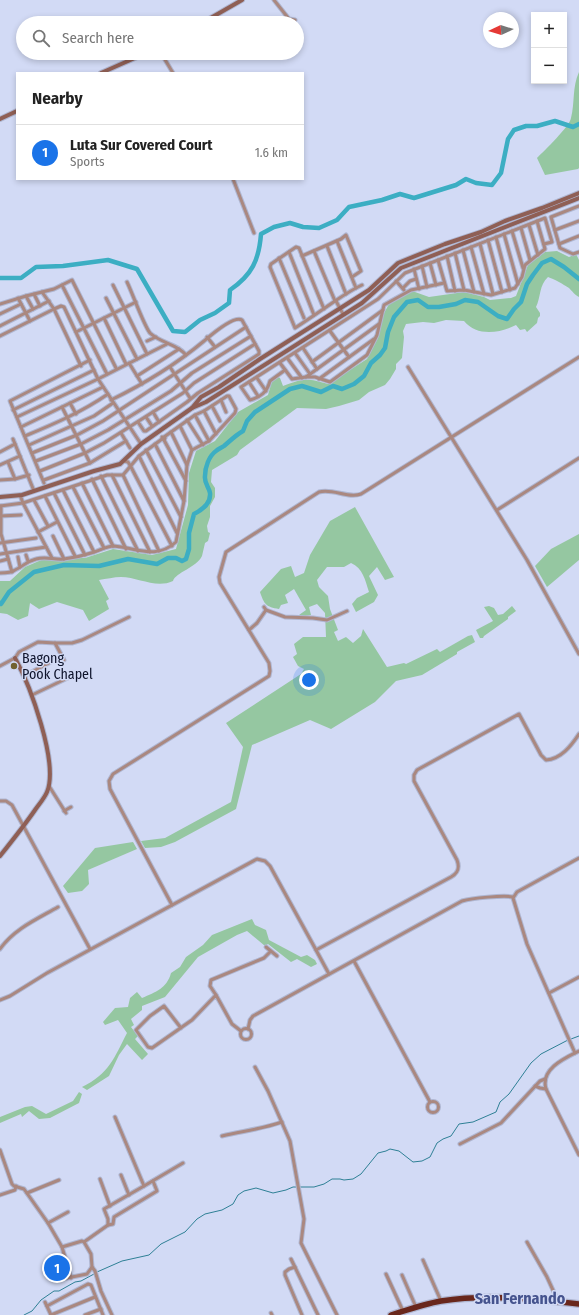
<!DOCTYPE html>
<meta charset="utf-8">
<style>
body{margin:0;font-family:"Fira Sans Condensed",sans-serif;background:#f2f2f2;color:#222}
.controls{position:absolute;right:12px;top:12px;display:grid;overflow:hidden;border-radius:0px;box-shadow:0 2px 6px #0003}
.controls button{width:36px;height:36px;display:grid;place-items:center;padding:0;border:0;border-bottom:1px solid #e0e0e0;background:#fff;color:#222;font:20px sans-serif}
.compass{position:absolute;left:483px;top:12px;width:36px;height:36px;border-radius:50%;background:#fff;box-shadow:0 2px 6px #0003;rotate:266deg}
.you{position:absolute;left:309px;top:680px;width:14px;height:14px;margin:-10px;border:3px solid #fff;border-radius:50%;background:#1a73e8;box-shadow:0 0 0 6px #1a73e833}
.badge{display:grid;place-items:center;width:26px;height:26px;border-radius:50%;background:#1a73e8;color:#fff;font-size:13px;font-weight:700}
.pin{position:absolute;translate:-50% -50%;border:2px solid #fff;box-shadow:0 1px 4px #0006}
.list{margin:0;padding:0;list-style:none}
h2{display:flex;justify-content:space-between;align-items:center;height:52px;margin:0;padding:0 16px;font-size:17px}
h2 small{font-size:13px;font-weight:400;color:#767676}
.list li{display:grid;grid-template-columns:26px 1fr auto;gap:12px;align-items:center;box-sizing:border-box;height:56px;padding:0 16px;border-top:1px solid #e0e0e0}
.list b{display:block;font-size:15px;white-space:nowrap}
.list p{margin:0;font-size:13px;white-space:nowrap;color:#767676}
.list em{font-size:13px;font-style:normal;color:#767676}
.icon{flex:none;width:22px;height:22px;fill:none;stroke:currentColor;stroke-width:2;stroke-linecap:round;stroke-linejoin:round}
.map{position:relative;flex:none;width:579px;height:1315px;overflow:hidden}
.search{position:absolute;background:#fff;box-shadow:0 2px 6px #0003;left:16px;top:16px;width:288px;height:44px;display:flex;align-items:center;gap:10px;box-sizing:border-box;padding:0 14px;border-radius:22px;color:#767676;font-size:15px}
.panel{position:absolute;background:#fff;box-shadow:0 2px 6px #0003;left:16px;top:72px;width:288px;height:108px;border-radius:0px}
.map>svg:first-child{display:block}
</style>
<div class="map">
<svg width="579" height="1315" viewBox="0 0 579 1315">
<rect width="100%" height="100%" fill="#d2daf5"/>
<!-- green -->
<g fill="#95c7a1">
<path d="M579 72V168L578 169 545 175 537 158C544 151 570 126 571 118 575 103 572 87 579 72Z"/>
<path d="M557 251 569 257 576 254 579 260V297C574 294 573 292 569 288 563 284 554 279 548 277 539 285 541 297 536 307L540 313V316L538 318 537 323 527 332 525 329 520 330 516 325C500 333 477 337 464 321L446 320 434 323 423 322 406 324 403 331 404 337 402 358 396 364V369L390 379 385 385 369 392 359 400 339 406 326 409 297 408 240 450 237 455 212 470 211 482 215 488V497L210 506V517L207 526 208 532 210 533 208 541 205 543C204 547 203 552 202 556 196 568 176 572 173 581 156 589 138 577 121 577 114 577 106 579 99 580L109 599 106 601 109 609 89 621 83 610 57 602 39 609 30 603 28 616 18 620 7 614 0 613V581H10L25 567 46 558H85L113 549 152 555 176 549 188 505 189 473 196 451 215 441 238 412 268 395 272 381 278 377 280 378 283 386C304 378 307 378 328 384L367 359 378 338 383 315 389 304 411 292H415L429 297 464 292 484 297 490 300 511 298 516 296 528 265 545 252Z"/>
<path d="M355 507 394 577 385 580 377 567 369 576 378 595 374 602 356 612 352 604 357 598 369 592C365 580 363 568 351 563L344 567H327L317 580 319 587 328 596 330 609 338 630 334 632 338 641 346 637 353 643 361 636 363 629 387 667 404 663 406 664 437 649 440 652 468 636 472 635 475 642 457 652V654L422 675 396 681 375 702 331 729 310 720 252 745 236 809 175 842 161 847 145 848 141 841 165 838 231 802 243 747 226 723 301 674 304 669 298 666 293 657 297 654 294 644 303 637H326L325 613 317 604 309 607 311 615 300 617 299 615 306 610 294 589 285 595 288 603 281 605 279 609C266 607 264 604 260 592L281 569 291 566 295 577 304 573 310 555 330 521Z"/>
<polygon points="579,534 579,560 547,587 535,566 551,549"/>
<polygon points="489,606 494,608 498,615 503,614 512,606 516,611 508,617 508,619 484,636 483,638 480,638 476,630 493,621 484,607"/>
<polygon points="133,842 137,849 88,870 89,884 82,891 68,893 63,886 95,848"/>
<path d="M252 919 255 925 266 930 269 940 301 957 307 955 315 960 317 964 311 967 297 959 291 962 268 944 265 946 247 931 237 935 198 957 165 997 142 1006V1010L131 1019 134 1025 131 1027 138 1036 135 1039 148 1054 142 1060 127 1044 119 1055 109 1076 87 1090 82 1087C109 1074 114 1058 127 1033L118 1020 105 1025 103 1022 115 1008 128 1007 130 998 137 992 142 998C156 992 167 988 171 973L180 967 186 957 203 945 212 935Z"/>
<polygon points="79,1092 82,1094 79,1103 50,1118 39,1119 29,1111 22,1117 21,1114 0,1123 0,1117 25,1107 32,1106 46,1114 73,1101"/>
</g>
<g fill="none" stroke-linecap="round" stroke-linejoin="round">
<!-- stream -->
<g stroke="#2e8095" stroke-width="1">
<polyline points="571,1039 579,1036"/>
<polyline points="97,1272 122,1261 149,1255 161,1244 185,1232 197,1219 205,1214 222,1210 233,1204 238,1195 244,1191 256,1188 273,1193 286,1190 293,1187 314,1187 324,1184 332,1179 340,1179 344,1180 353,1179 361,1174 378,1153 386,1151 390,1149 399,1151 413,1162 422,1161 430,1157 437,1143 443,1139 451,1136 459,1124 473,1122 496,1112 500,1102 509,1094 531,1063 541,1054 568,1040"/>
<polyline points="24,1315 32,1311 41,1300 54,1291 59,1291 75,1282 81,1281 94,1274"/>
</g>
<!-- river -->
<g stroke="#3caec3" stroke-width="4.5">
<path d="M0 278H21L36 267 63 266 108 260 137 269 173 331 185 332 200 320 215 313 229 303 230 290C252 275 259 260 261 234L274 227 290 223 303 227 319 228 337 220 349 207 382 200 400 194 414 198 456 185 466 179 476 183 492 185 501 173 508 139 514 130 526 126H537L555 121 573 127 579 124"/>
<path d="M0 603 1 604 9 592 34 572 64 565 99 566 128 559 157 564 168 558H176L182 561 186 559 189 549V533L194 514C202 510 211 503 210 493 209 487 204 483 205 476 205 467 209 456 216 451 218 449 221 448 224 446 231 440 236 435 243 431L247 421 255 412 290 389 302 386 321 392 333 386 342 389 354 384 364 376 371 363 380 355 385 348 388 332 394 317 407 302 418 300 428 307H439L456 304 465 300 478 302 498 316 507 319 514 309 521 302 527 284 533 275 542 263 551 259 564 267 579 279"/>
</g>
<defs>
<g id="street">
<polyline points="274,0 289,19 295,20"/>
<polyline points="161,53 173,73"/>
<polyline points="233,179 254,233"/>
<polyline points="579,206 551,217 560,248 573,254 579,252"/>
<polyline points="529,225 538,255"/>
<polyline points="521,228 530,260"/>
<polyline points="555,230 579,221"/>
<polyline points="512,231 523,268"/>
<polyline points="504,234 518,284"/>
<polyline points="496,237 510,290"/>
<polyline points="488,240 502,292"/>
<polyline points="337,241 356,288"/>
<polyline points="480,244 493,294"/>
<polyline points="559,244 579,236"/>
<polyline points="327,246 346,294"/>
<polyline points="471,247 484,294"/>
<polyline points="463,250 474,292"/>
<polyline points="314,251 335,301"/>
<polyline points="289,252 314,315"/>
<polyline points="455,253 464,290"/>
<polyline points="302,256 341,239 346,235 361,271 352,277"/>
<polyline points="447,256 455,291"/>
<polyline points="279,258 304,318"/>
<polyline points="438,260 447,291 464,290 491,295 515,288 522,277 525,265 545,249 537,221"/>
<polyline points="430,263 436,285"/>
<polyline points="422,266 427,287"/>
<polyline points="414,269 419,289"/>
<polyline points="396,281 404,290"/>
<path d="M127 282C132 292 144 326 150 333 160 343 178 344 186 355"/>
<polyline points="62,285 107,374"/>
<polyline points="113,285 147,354"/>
<polyline points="403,288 410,281 416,279"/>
<polyline points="42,292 54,309 81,366"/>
<polyline points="34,294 40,306"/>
<polyline points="26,296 54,289 72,280 116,368"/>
<polyline points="18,298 30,321"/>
<polyline points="106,298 137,359"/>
<polyline points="336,301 343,314"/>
<polyline points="0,304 26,296 33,309"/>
<path d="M324 309 299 248 296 247 271 264 270 267 295 328C309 319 322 310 335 301 344 295 353 289 362 285"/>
<polyline points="0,314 21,304"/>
<polyline points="104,318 126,364"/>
<polyline points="0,326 49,301"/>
<polyline points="330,331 349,357"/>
<polyline points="76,332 136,302"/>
<polyline points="0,336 54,309 61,306 64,307 98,379 141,444"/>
<polyline points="207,337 215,347"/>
<polyline points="147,341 156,337"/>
<polyline points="303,348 317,369"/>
<polyline points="295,353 310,374"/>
<polyline points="288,359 302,378"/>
<polyline points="312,362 383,310"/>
<polyline points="129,363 142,384"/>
<polyline points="280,363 292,379 306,377 315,377 330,382 367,355 377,335 384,305 411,290 444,283"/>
<polyline points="170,367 190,398"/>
<polyline points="408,367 527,560 579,654"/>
<path d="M285 370 270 381C267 392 261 397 250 400L241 387 378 299 405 273 545 218 552 242 544 244"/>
<polyline points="137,376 179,349"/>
<polyline points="306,377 379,324"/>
<polyline points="257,378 266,391"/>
<polyline points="319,379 374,339"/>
<polyline points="249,382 258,396"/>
<path d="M111 400C146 383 174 366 204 341 211 335 234 315 242 320L259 351V354L198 393 187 402 146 431H144L138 422"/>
<polyline points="221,400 226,412"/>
<polyline points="70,403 76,414"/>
<polyline points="212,406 220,421"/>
<polyline points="62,407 90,463"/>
<polyline points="13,410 94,370"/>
<polyline points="204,411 216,434"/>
<polyline points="153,412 159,422"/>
<polyline points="195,415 209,441"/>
<polyline points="17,417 98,379 167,344"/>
<polyline points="146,417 152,426"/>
<polyline points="187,420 203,445"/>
<polyline points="180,426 192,450"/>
<polyline points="21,427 103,387"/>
<polyline points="171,432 187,465"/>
<polyline points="121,433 130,448"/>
<path d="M25 436C54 424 82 412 108 394"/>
<polyline points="13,439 34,491"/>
<polyline points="164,440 186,481"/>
<polyline points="155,444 184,501"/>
<polyline points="29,445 94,416 113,403"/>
<polyline points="146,450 181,517"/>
<polyline points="0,452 15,444"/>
<polyline points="32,453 77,435 103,421 246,327"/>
<polyline points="139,456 177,533"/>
<polyline points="36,461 81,444 108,430 171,391 192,373 251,336"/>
<polyline points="124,461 128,462 131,467 172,546"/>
<polyline points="8,462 15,479"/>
<polyline points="0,465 20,456"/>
<polyline points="40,471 85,453 104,443 183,393 194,383 255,344"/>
<polyline points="112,475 150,552"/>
<polyline points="123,475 159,551"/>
<polyline points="101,476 138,551"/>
<polyline points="92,479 126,549"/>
<polyline points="0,480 15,479 29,475"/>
<polyline points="44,480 90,463 126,441"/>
<polyline points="44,483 10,401 90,360"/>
<polyline points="82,483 113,546"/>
<polyline points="73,487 104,548"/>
<polyline points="63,490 94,552"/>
<polyline points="54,493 85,555"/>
<polyline points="20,495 23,503 52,558"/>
<polyline points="45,496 75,556"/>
<polyline points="34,500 48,526"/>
<polyline points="0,506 23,503 107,475 123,475 139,456 162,439 164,440 165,438 162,437 162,439"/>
<polyline points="1,506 1,534 12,572"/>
<polyline points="497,510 579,458"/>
<polyline points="0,516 21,515"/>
<polyline points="38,532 57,522"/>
<polyline points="53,536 64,559"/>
<polyline points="0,543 36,538"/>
<polyline points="0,554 46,547"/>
<polyline points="26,555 28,561"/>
<polyline points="18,557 20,567"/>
<polyline points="0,561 8,559"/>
<path d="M0 573C5 573 11 573 15 570 24 566 25 562 36 559 46 556 54 560 64 559 73 558 82 556 91 553 99 551 106 546 114 546 137 548 156 560 176 542L184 501 187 465 192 450 209 441 235 413 236 409 229 396H227L204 411 195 415 164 437"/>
<polyline points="264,607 266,610 285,617 313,618 327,620 347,611"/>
<polyline points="249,630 257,623 266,610"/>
<polyline points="64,660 55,643 72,643 82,640 129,617"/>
<polyline points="0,666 15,658 19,652 38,642 55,643"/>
<polyline points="24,676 62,656"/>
<polyline points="32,695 78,673"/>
<polyline points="49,786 66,813"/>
<polyline points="0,801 6,801 12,805 90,949"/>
<polyline points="64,811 71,807"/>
<path d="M172 905 110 789 109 781 113 774 269 676 270 671 269 663 220 583 219 577 226 552 319 492C333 488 348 499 361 494L579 357"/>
<polyline points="266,947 277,956"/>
<path d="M0 949C14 929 37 919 58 907"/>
<polyline points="316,950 329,974"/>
<polyline points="354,961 430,1102"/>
<polyline points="549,993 579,977"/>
<polyline points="216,995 210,986 211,980 264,958 270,952"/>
<path d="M0 1000 10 996 47 973 257 859 265 861 270 866 316 950 451 877C458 873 460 868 457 860L414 781V775L417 770 519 714 541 755 546 760C561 759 571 746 579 734"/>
<polyline points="181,1028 164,1006 150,1016 136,1030 148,1047 152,1048 192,1020 216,995 232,1024 241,1031"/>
<circle cx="246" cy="1034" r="5.5"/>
<path d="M248 1029 250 1020 253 1016 462 901C472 898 504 895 513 897"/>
<path d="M579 1051C565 1058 540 1069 546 1089L579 1155"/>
<polyline points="575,1053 527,944 513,898 517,892 579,858"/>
<polyline points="255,1067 268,1091 290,1141 304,1219 301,1243 337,1315"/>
<polyline points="535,1086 540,1088 546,1089"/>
<circle cx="433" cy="1107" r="5.5"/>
<path d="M222 1136C243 1131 262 1129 282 1122"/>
<polyline points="460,1144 501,1123 540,1081 545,1079"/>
<polyline points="0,1150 12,1184 14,1186 24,1189 48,1223 62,1247 71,1278"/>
<polyline points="121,1175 129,1195"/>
<polyline points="100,1179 110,1206"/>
<polyline points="144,1186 183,1163"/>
<polyline points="27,1193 59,1180"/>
<polyline points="0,1195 15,1190 16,1186"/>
<polyline points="48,1223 68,1212"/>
<polyline points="108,1225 108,1219 104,1209 144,1186 115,1117"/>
<polyline points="84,1242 108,1225 113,1224 114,1217 157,1191 153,1181"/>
<polyline points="527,1242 547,1277 558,1301"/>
<polyline points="62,1247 82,1241 84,1242 91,1254 92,1267 95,1271 101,1291 112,1315"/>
<polyline points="291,1259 318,1315"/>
<polyline points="423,1260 441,1301"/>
<polyline points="295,1267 289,1269 285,1272 285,1275 302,1315"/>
<polyline points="60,1272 54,1273 55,1279 57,1280 87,1274 92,1267"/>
<polyline points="386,1274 403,1311"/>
<polyline points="402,1275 416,1307"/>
<polyline points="45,1302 51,1315"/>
<polyline points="47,1306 88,1284 91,1285 103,1315"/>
<polyline points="271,1313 272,1315"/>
<polyline points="51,1315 95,1297"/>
<polyline points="85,1315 101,1309"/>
</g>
<g id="secondary">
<polyline points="202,23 242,0"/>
<polyline points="101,73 146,53"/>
<polyline points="0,119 17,111"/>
<polyline points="192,408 206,402 362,303 401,268 579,198"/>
<polyline points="0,497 22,495 94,471 120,464 141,444 192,408 201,397 219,387 260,359 369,290 398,263 445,244 481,232 505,221 542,208 579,193"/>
<path d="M0 856C12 841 24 826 35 810 39 804 44 799 47 792 59 763 30 685 15 658"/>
</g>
<path id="highway" d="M391 1315C407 1310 424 1304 441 1301 487 1294 534 1299 579 1304"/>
</defs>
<!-- street casing -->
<use href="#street" stroke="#afb6d1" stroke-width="5"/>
<!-- secondary casing -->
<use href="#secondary" stroke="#afb6d1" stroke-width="6"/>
<!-- highway casing -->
<use href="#highway" stroke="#afb6d1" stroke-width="8"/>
<!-- street -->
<use href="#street" stroke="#aa8880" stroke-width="3"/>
<!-- secondary -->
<use href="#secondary" stroke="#8f5f55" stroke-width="4"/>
<!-- highway -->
<use href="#highway" stroke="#69271c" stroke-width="5.5"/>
</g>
<!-- markers -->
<circle fill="#726230" stroke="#d2daf5" stroke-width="1.5" cx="14" cy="666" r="4"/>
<g text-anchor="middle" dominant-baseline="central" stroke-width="3" stroke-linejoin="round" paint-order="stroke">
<!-- poi labels -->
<g font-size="14" fill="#0e132b" stroke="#d2daf5" text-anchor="start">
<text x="22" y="658">Bagong<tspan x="22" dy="16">Pook Chapel</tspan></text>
</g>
<!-- quarter labels -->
<g font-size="16" font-weight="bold" fill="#45538e" stroke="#d2daf5">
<text x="520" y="1298">San Fernando</text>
</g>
</g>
</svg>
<div class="controls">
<button>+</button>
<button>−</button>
</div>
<svg class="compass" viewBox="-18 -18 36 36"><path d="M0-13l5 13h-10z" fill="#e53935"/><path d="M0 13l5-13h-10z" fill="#767676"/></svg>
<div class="you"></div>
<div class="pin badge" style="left:57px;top:1268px">1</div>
<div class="search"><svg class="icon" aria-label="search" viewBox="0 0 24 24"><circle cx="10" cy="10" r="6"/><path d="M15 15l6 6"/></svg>Search here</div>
<section class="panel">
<h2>Nearby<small></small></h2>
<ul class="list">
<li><span class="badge">1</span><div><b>Luta Sur Covered Court</b><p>Sports</p></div><em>1.6 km</em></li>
</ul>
</section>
</div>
